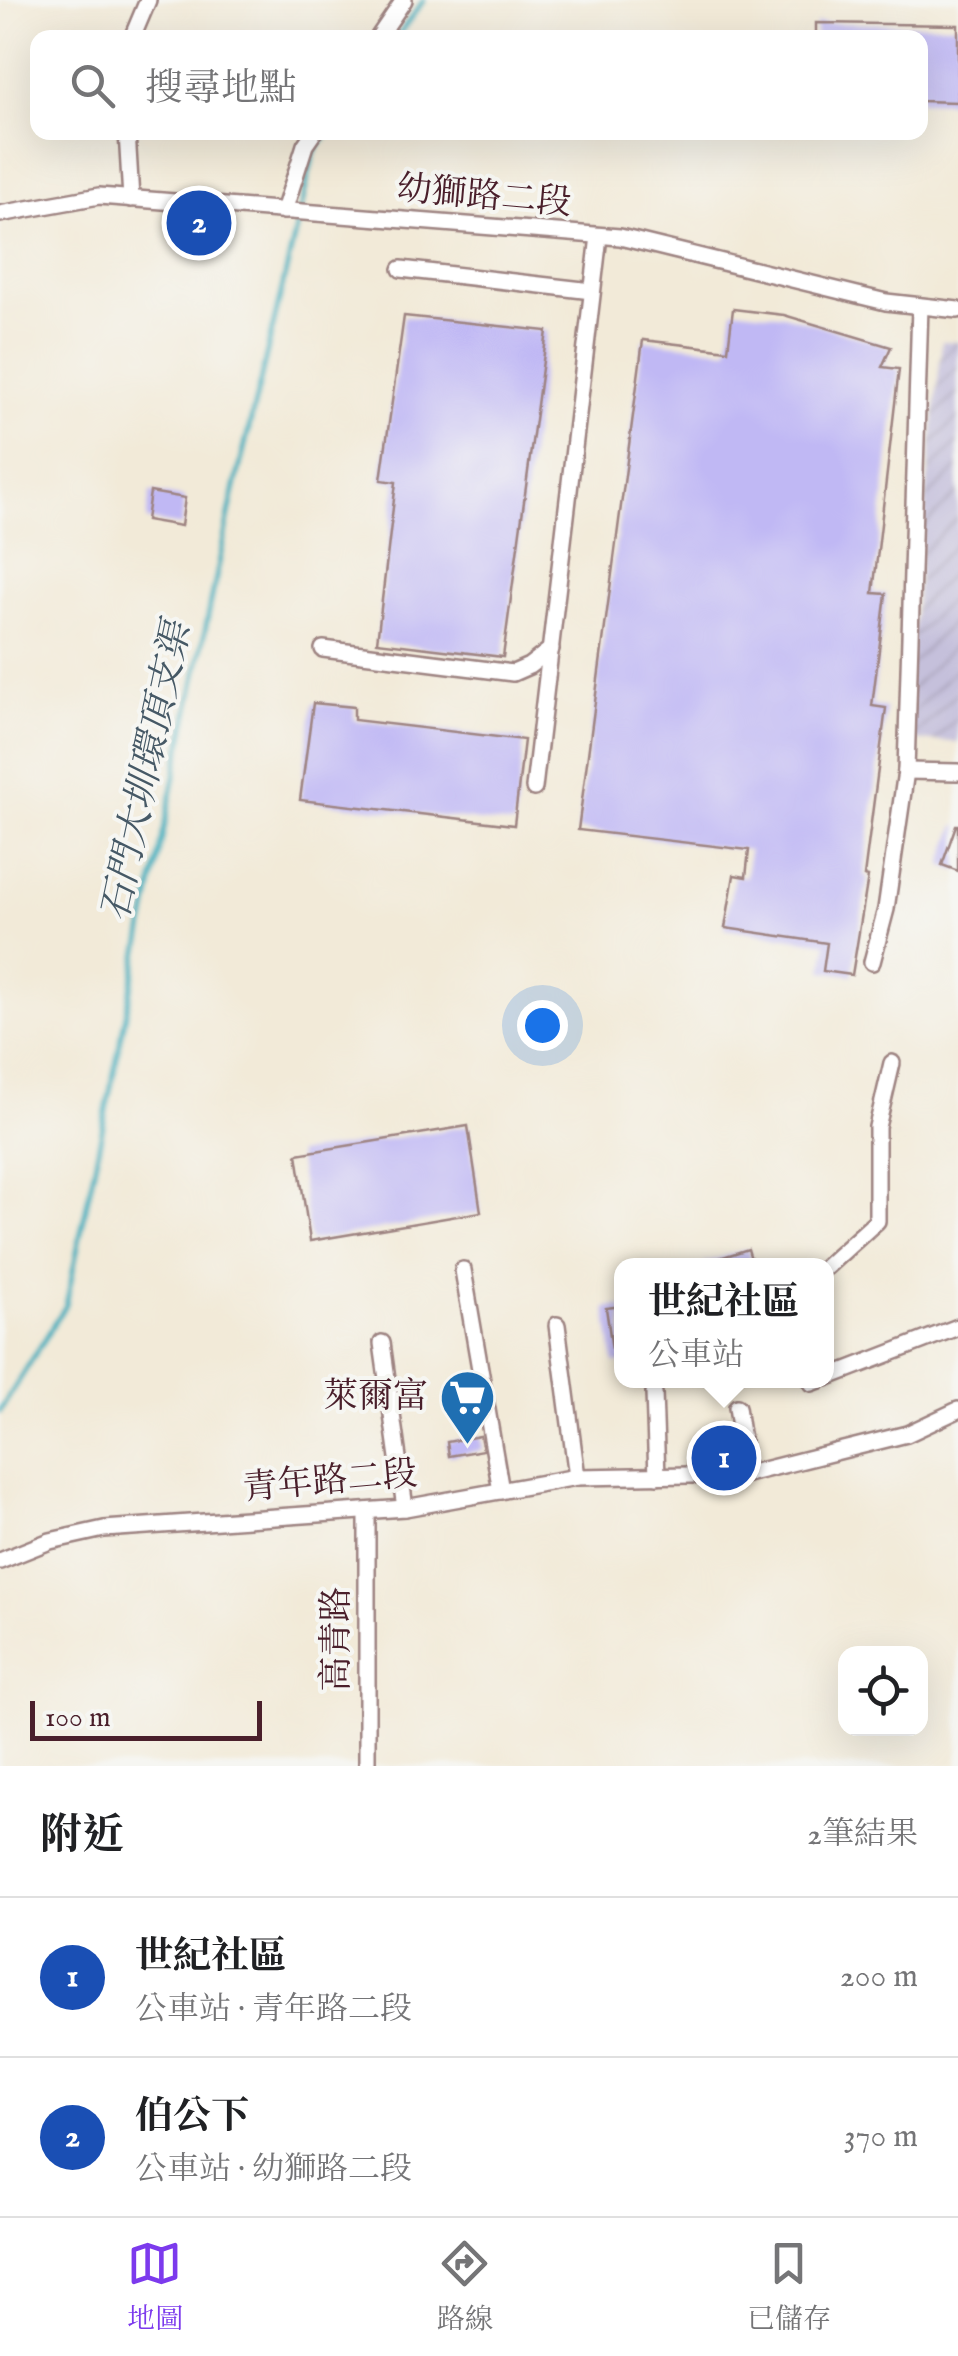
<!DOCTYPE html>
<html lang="zh-TW">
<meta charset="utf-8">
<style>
body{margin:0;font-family:"IM FELL English","Noto Serif TC",serif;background:#f2f2f2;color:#202124}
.controls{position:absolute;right:30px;bottom:30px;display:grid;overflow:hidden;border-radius:20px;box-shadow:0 10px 40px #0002}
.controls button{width:90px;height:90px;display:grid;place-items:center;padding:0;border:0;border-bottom:2px solid #e0e0e0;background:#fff;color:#202124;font:50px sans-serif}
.scale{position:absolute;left:30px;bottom:25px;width:232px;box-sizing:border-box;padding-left:10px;border:5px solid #4a1f2b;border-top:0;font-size:28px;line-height:35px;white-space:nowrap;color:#4a1f2b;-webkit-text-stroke:8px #f6f6f2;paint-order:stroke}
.you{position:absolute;left:542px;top:1025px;width:35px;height:35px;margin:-25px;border:8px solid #fff;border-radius:50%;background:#1a73e8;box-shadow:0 0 0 15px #1a73e833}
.badge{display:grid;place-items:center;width:65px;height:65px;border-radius:50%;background:#7c3aed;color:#fff;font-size:32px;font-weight:700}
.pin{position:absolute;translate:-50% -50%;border:5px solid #fff;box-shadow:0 2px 10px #0006}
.popup{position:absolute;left:614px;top:1258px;width:220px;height:130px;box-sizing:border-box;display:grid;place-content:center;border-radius:20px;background:#fff;filter:drop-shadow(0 2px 8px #0005);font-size:32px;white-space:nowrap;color:#757577}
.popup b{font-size:38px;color:#202124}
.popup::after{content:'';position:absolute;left:50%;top:100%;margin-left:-20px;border:20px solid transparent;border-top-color:#fff}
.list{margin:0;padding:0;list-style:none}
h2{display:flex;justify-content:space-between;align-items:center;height:130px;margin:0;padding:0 40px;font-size:42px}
h2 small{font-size:32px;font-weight:400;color:#757577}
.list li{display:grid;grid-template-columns:65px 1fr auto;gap:30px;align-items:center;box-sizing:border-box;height:160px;padding:0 40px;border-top:2px solid #e0e0e0}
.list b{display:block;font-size:38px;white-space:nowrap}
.list p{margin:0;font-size:32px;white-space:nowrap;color:#757577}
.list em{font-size:32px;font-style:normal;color:#757577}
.icon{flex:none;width:55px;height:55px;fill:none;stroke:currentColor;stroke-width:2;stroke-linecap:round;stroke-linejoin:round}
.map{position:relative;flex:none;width:958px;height:1766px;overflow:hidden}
.search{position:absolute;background:#fff;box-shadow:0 10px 40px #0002;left:30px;right:30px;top:30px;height:110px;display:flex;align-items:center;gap:25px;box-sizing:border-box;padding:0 35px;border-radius:20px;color:#757577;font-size:38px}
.sheet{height:450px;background:#fff}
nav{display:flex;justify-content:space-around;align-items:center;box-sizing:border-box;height:140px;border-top:2px solid #e0e0e0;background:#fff;font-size:28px;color:#757577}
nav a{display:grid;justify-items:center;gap:5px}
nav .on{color:#7c3aed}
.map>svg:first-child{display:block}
</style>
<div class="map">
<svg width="958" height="1766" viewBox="0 0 958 1766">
<defs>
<pattern id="industrial-furrows" width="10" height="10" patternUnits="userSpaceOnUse" patternTransform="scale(2.5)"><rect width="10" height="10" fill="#c5c0db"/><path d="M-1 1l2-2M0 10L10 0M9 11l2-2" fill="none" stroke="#aba5bc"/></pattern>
</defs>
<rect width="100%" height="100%" fill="#f6f6f2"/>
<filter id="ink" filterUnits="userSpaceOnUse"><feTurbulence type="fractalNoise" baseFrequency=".01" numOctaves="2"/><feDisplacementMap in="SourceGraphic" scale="20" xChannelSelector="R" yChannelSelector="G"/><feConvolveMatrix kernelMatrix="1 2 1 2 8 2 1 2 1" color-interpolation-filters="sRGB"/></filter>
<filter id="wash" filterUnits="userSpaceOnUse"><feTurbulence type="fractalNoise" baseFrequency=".0048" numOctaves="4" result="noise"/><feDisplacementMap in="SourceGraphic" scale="40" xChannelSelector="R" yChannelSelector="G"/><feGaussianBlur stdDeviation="2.25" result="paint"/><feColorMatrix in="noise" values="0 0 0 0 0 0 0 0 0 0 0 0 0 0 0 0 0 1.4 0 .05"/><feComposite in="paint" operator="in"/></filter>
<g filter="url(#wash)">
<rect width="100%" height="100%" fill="#f2ead8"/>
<!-- industrial -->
<polygon fill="url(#industrial-furrows)" points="942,341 958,342 958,742 902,740"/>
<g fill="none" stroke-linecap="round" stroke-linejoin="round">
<!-- stream -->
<g stroke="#41afbe" stroke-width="5">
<polyline points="396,38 424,0"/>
<polyline points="0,1411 66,1305 232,500 314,153 328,132"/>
</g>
</g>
<g id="blocks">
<!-- building -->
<g fill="#c0b8f4">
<polygon points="816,23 958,25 958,102 920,101 920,38 816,38"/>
<polygon points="733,309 784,315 891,347 882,367 899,369 873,593 886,594 872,706 886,708 864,876 868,877 852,975 823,971 827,943 725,928 734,875 746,877 749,850 578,830 643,340 728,350"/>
<polygon points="404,316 547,331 503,657 377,642 396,482 381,480"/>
<polygon points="150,492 185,498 181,526 146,520"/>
<polygon points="313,703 354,707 354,720 524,740 514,825 300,800"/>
<polygon points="956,825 958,825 958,871 942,865"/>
<polygon points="468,1126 481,1212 310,1241 297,1154"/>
<polygon points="748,1249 753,1266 704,1266 704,1263"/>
<polygon points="622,1306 622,1363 614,1363 606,1308"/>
<polygon points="480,1436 483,1450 449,1456 447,1442"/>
</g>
</g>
</g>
<g filter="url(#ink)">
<use href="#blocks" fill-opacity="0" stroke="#9e8482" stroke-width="2.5"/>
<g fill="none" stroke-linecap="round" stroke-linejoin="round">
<defs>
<g id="minor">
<polyline points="132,38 148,0"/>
<polyline points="378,38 404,0"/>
<polyline points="127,132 131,199"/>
<polyline points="284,211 305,145 314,132"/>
<polyline points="0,214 99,196 620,237 886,302 958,310"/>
<polyline points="401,269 592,291"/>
<polyline points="323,649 513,673 529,666 551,649"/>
<polyline points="906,771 958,772"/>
<polyline points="534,788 599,236"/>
<polyline points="872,962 886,909 906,771 920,306"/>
<polyline points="826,1267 877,1221 877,1127 892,1063"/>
<polyline points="463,1270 501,1491"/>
<polyline points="557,1325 577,1477"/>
<polyline points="382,1343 405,1508"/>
<polyline points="826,1378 958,1327"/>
<polyline points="810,1380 812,1383 820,1380"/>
<polyline points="654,1393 657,1476"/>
<polyline points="737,1407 747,1474"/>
<polyline points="367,1511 367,1766"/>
<polyline points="0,1561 50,1541 104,1529 405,1508 577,1477 747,1474 907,1434 958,1410"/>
</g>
</defs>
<!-- minor casing -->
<use href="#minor" stroke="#9e8482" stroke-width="20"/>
<!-- minor -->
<use href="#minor" stroke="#fff" stroke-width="15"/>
</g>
</g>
<!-- icons -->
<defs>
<symbol id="supermarket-pin" viewBox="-11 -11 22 30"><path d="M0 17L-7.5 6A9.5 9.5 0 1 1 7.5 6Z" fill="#1f6fb2" stroke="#f6f6f2"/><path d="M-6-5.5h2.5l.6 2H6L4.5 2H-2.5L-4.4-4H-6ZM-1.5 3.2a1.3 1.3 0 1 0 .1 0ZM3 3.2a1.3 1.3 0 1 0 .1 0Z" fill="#fff"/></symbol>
</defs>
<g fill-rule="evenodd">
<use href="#supermarket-pin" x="436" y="1366" width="63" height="86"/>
</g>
<g text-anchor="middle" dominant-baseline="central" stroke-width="8" stroke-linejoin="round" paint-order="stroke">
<!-- street labels -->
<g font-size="35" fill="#4a1f2b" stroke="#f6f6f2">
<text transform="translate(484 197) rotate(5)">幼獅路二段</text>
<text transform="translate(330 1482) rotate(-5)">青年路二段</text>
<text transform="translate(337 1639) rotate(-90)">高青路</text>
</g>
<!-- poi labels -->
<g font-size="35" fill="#4a1f2b" stroke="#f6f6f2" text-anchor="end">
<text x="428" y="1397">萊爾富</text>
</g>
<!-- water labels -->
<g font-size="38" font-style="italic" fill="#465966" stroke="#f6f6f2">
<text transform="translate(148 772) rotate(-78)">石門大圳環頂支渠</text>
</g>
</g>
</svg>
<div class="controls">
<button><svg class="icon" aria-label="locate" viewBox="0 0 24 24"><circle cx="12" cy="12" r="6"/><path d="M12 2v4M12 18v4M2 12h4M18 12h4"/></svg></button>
</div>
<div class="scale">100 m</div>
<div class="you"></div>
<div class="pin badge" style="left:724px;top:1458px;background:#1a4fb4">1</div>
<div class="popup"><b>世紀社區</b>公車站</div>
<div class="pin badge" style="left:199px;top:223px;background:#1a4fb4">2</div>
<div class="search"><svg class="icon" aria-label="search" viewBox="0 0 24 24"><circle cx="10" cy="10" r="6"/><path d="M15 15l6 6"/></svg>搜尋地點</div>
</div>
<section class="sheet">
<h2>附近<small>2筆結果</small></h2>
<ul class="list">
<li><span class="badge" style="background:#1a4fb4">1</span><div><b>世紀社區</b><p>公車站 · 青年路二段</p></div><em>200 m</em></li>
<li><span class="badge" style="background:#1a4fb4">2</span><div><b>伯公下</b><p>公車站 · 幼獅路二段</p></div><em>370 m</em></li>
</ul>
</section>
<nav>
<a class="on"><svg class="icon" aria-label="map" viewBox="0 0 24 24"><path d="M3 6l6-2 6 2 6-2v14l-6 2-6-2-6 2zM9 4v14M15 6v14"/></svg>地圖</a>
<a><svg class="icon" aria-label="directions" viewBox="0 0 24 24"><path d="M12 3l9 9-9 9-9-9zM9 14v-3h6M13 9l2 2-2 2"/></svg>路線</a>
<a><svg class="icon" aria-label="saved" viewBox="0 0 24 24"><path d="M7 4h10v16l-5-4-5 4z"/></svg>已儲存</a>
</nav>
